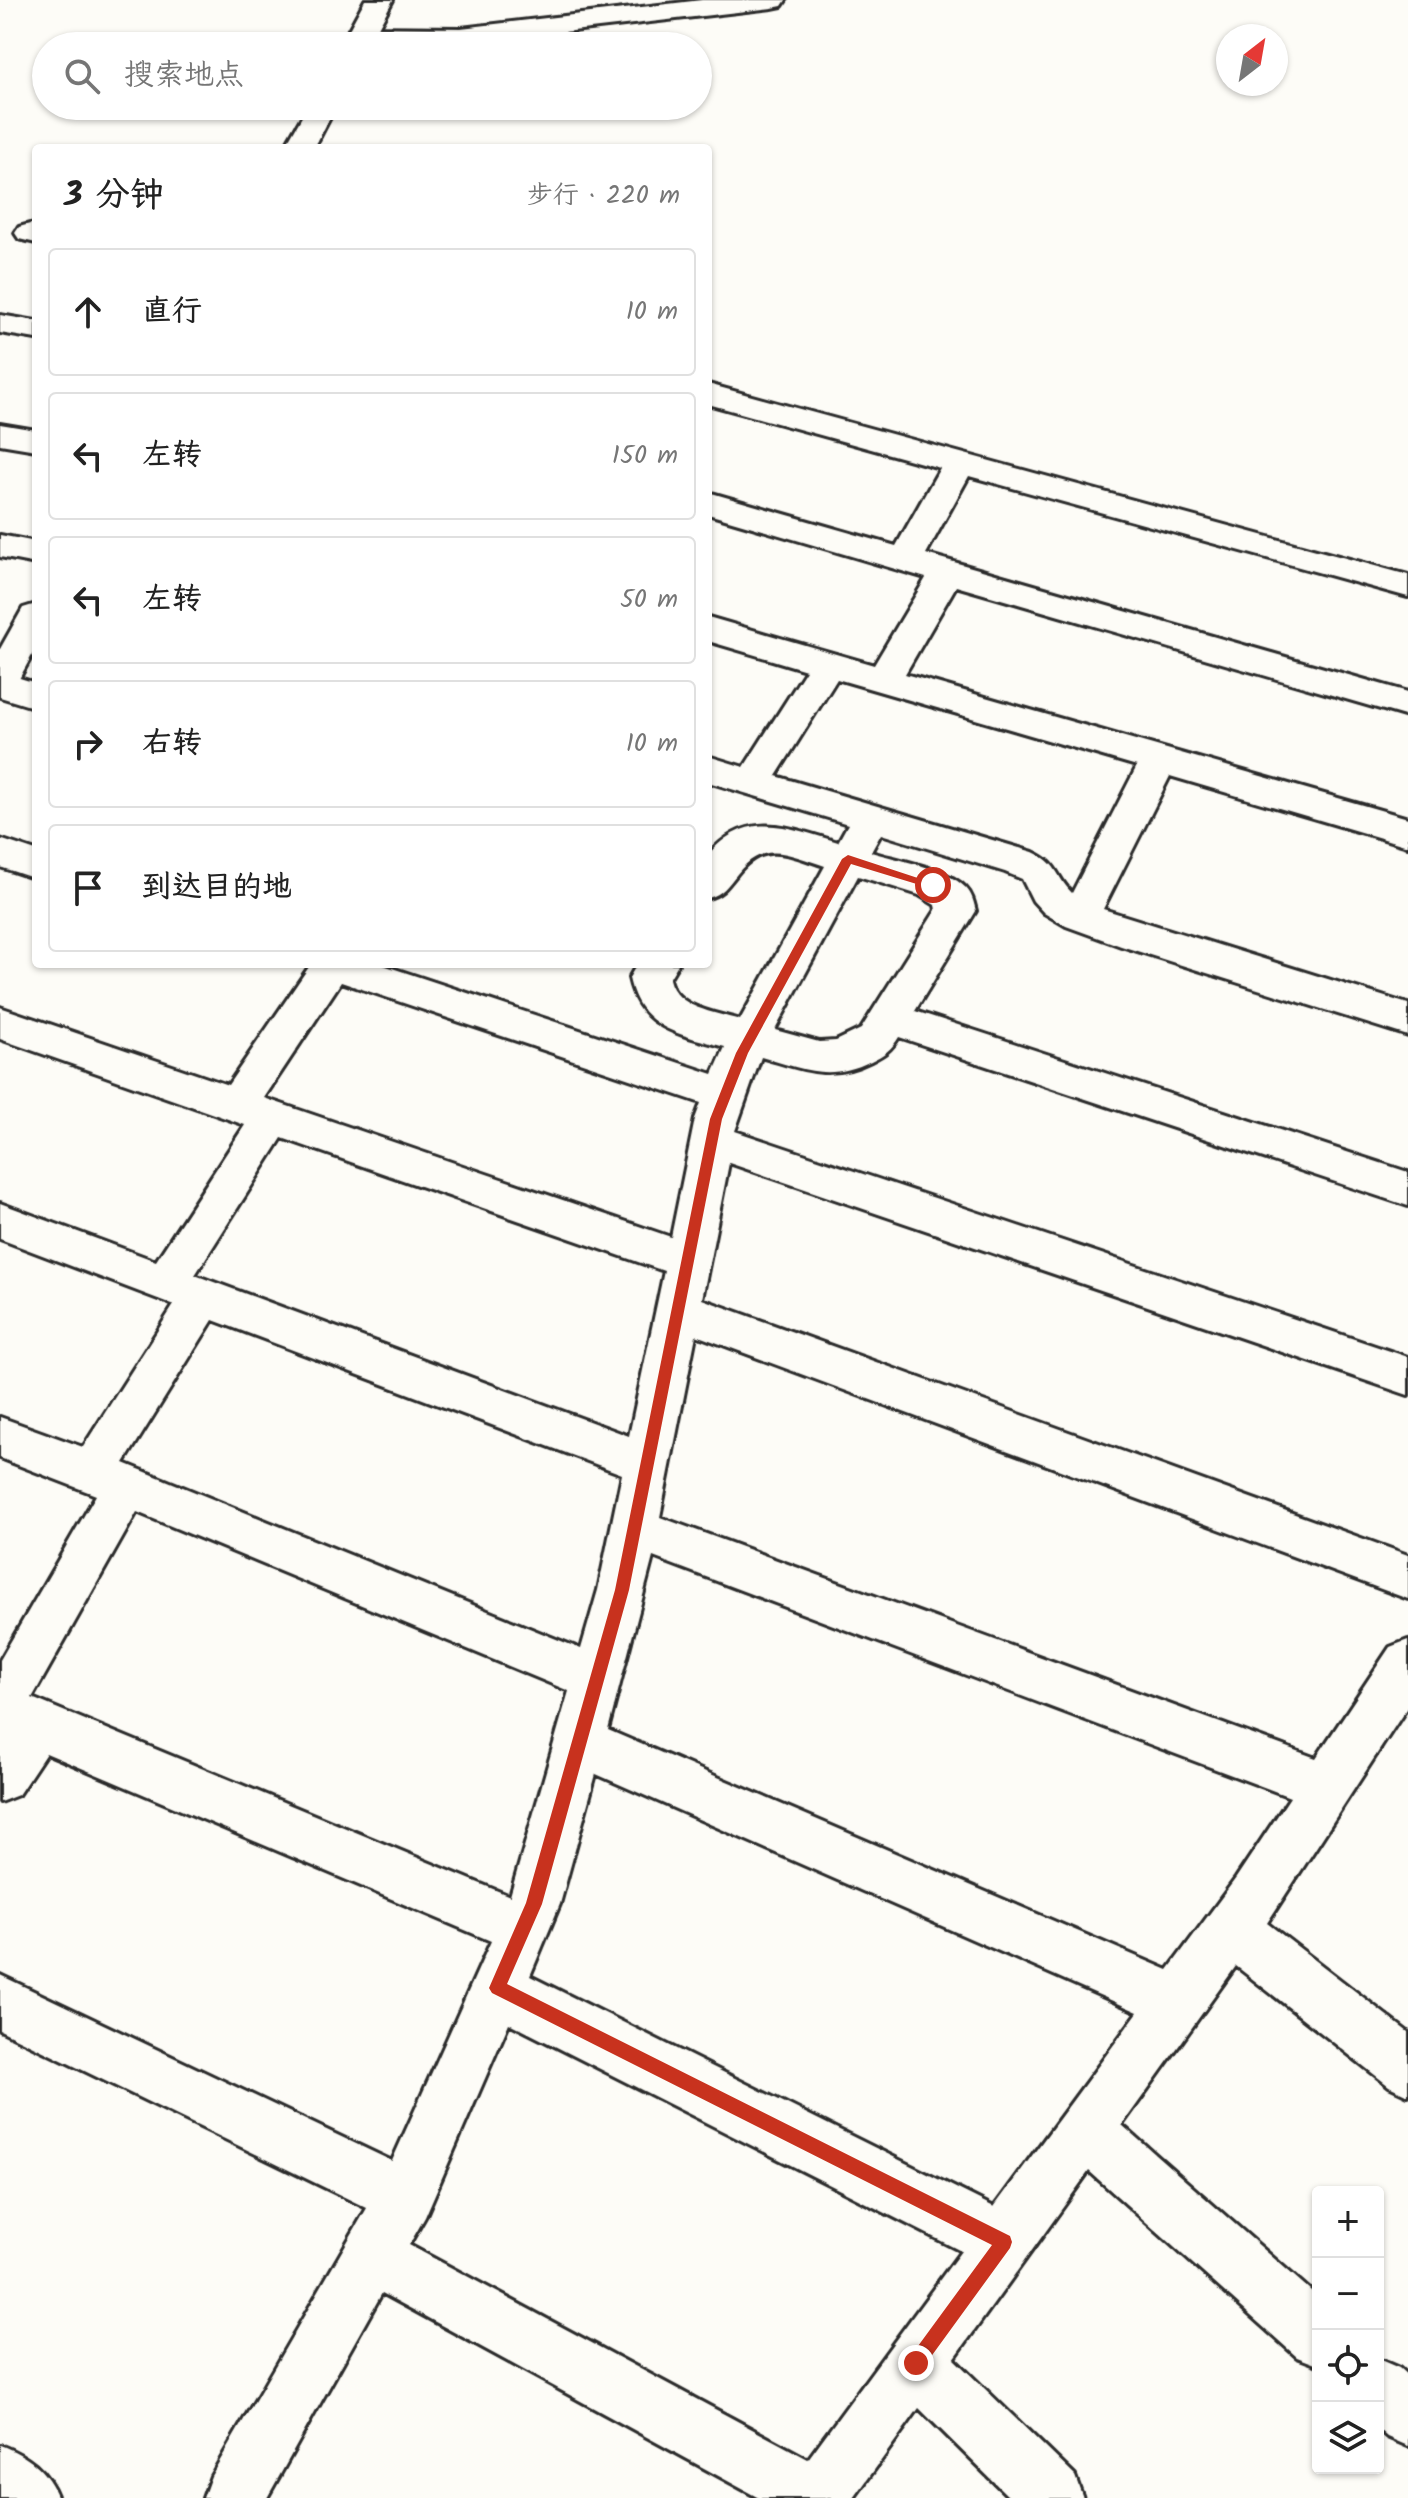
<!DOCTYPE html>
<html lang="zh">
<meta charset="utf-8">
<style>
body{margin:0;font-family:Kalam,"LXGW WenKai TC",sans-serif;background:#f6f6f6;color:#222}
.controls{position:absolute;right:24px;bottom:24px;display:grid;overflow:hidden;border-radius:8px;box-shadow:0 2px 6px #0004}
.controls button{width:72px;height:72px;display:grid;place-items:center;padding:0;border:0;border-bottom:2px solid #e0e0e0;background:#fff;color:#222;font:40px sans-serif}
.compass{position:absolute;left:1216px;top:24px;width:72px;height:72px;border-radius:50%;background:#fff;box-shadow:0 2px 6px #0004;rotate:31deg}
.stop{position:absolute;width:24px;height:24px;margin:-18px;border:6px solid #c8321e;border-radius:50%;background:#fff}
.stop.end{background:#c8321e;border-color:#fff;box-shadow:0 2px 8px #0008}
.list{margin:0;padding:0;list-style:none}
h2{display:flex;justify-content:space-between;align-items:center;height:104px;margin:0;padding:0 32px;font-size:34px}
h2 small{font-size:26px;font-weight:400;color:#767676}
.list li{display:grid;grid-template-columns:52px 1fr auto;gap:24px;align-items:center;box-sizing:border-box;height:128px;margin:0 16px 16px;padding:0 16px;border:2px solid #e0e0e0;border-radius:8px}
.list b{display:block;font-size:30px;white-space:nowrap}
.list em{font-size:26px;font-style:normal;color:#767676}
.icon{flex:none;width:44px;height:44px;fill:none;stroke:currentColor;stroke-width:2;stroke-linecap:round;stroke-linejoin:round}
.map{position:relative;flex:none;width:1408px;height:2498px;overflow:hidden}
.search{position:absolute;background:#fff;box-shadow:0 2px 6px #0004;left:32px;top:32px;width:680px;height:88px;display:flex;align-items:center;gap:20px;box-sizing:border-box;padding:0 28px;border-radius:44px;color:#767676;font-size:30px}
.panel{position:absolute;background:#fff;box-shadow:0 2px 6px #0004;left:32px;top:144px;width:680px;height:824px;border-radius:8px}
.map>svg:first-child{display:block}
</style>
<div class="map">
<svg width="1408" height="2498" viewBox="0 0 1408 2498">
<rect width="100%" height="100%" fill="#fdfcf7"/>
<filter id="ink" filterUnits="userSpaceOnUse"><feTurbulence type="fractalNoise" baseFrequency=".0125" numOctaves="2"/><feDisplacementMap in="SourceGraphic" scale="16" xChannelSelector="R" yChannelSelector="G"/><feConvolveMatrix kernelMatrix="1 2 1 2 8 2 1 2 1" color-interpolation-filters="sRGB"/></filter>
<g filter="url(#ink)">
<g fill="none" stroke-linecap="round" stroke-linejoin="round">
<defs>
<g id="minor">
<polygon points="702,0 786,0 782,6 772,8 461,44 360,43 350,41 346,35 350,29 360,27 461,28"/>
<polygon points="30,224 36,225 36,243 19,239 15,233 19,227"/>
<polygon points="0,315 36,321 36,339 0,333"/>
<path d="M708 384 1408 575V597L969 476 926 554 1408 692V717L956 586 905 674 1408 818V846L1170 776 1103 909 1408 1004V1036L1121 946 1066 926 1044 913 1033 901 1022 879 1005 872 881 834 871 852C897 860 947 868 966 888 972 894 974 903 976 911L915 1011 1408 1172V1206L899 1037C891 1050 885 1054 871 1061 829 1082 803 1069 761 1057L735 1131 1408 1357V1395L729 1163 702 1299 1408 1555V1599L696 1335 660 1517 1316 1758 1390 1647 1408 1640V1706L1267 1923 1408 2032V2095L1389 2086 1236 1966 1122 2125 1318 2297V2365L1297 2357 1089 2171 954 2359 1075 2476 1083 2498H1010L919 2408 854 2498H759L382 2293 267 2498H203L211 2476 367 2208 0 2030V1975L392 2161 491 1941 46 1753 18 1795 0 1802V1660L96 1495 0 1458V1417L83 1447 174 1305 0 1239V1203L156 1261 245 1125 0 1039V1007L228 1085 311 964H380L713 1074 725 1047C680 1034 640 1030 629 978L637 964H678L669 979C676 1008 714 1012 740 1020L825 866C789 855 764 839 737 874 727 886 723 894 708 898V855C748 808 789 828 838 842L848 824 708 782V756L744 767 806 670 708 641V617L874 665 926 578 708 514V492L896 546 940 468 708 404ZM837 679 1137 766 1072 893C1054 874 1059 864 1033 852L776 776ZM858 876 919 895 935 905 936 910 861 1029 836 1041 819 1042 775 1030ZM341 982 701 1103 695 1119 671 1237 264 1098ZM282 1138 664 1271 629 1436 195 1275ZM213 1320 622 1474 598 1590 581 1649 124 1463ZM137 1512 569 1691 510 1896 32 1698ZM653 1557 1290 1797 1236 1878 1168 1970 608 1730ZM596 1774 1138 2012 994 2207 530 1976 560 1904ZM509 2023 961 2251 808 2459 409 2245 425 2217Z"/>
<polygon points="0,424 36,430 36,450 0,444"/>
<polygon points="0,535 36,542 36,564 0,557"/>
<polygon points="0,672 36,683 36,708 0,697"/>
<polygon points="0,839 36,851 36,879 0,867"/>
<polygon points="1378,2359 1399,2368 1408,2376 1408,2446 1387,2437 1378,2429"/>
<path d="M0 2445C28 2456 47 2470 58 2498H0Z"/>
</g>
<g id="major">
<polygon points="365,0 393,0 368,46 340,46"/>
<polygon points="308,106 336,106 314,148 284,148"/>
<polygon points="36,604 36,648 13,690 0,693 0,649 23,608"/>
</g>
</defs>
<!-- minor casing -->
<use href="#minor" stroke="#2b2b2b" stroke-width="6"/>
<!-- major casing -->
<use href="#major" stroke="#2b2b2b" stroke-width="6"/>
<!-- minor -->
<use href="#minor" fill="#fdfcf7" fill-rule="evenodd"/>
<!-- major -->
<use href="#major" fill="#fdfcf7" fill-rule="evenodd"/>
</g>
</g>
<!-- route -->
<polygon fill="#c8321e" points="848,855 939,885 933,889 851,864 748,1053 722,1119 629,1590 542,1904 507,1984 1010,2236 1012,2242 1010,2248 922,2369 916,2372 910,2369 907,2363 910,2357 992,2245 492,1993 489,1988 526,1903 615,1590 710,1119 736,1053 842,859"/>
</svg>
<div class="controls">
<button>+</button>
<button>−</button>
<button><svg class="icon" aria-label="locate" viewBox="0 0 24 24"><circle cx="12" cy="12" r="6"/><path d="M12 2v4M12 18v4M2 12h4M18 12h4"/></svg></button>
<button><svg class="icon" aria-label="layers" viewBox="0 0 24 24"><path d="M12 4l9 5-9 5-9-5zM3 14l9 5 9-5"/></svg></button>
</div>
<svg class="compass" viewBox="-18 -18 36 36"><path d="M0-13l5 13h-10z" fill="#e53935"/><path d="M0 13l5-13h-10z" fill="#767676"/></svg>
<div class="stop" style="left:933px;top:885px"></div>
<div class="stop end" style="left:916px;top:2363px"></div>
<div class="search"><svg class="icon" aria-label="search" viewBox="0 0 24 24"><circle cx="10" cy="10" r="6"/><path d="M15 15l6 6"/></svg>搜索地点</div>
<section class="panel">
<h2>3 分钟<small>步行 · 220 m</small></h2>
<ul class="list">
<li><svg class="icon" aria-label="ahead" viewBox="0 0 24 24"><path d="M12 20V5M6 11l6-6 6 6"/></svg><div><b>直行</b></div><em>10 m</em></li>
<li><svg class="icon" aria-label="left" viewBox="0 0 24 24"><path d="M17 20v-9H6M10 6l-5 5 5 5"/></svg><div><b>左转</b></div><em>150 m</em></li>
<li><svg class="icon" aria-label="left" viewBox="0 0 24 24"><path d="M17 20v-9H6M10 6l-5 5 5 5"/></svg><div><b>左转</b></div><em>50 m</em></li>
<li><svg class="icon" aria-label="right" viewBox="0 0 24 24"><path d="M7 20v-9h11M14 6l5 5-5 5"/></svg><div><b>右转</b></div><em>10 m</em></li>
<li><svg class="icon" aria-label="arrive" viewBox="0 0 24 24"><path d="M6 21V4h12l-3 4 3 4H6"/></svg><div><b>到达目的地</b></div></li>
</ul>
</section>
</div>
